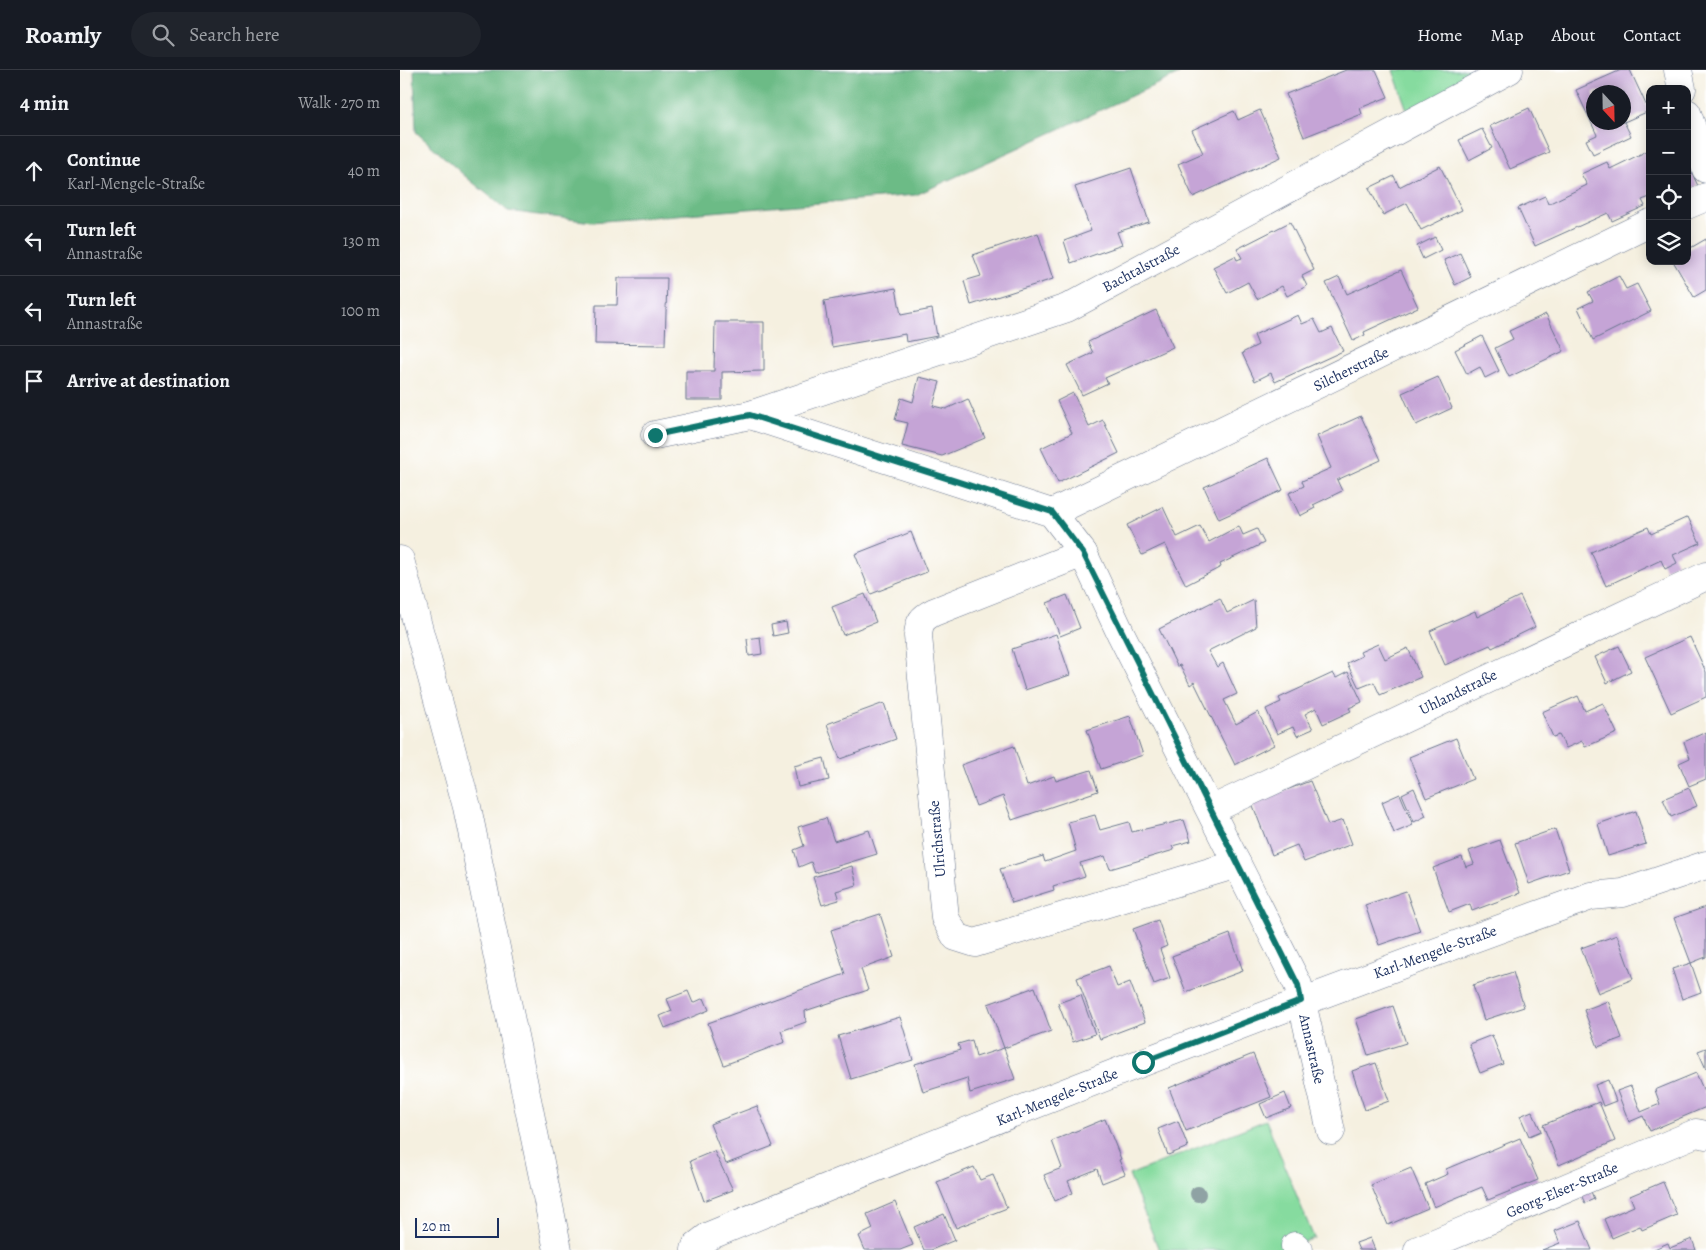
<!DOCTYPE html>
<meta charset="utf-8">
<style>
body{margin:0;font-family:Alegreya,serif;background:#20242c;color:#f1f3f6}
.controls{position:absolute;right:15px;top:15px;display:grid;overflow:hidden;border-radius:10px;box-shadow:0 2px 12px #0003}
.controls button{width:45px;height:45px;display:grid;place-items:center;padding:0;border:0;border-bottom:1px solid #363941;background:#171b24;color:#f1f3f6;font:25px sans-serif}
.compass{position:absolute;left:1186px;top:15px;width:45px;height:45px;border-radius:50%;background:#171b24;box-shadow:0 2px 12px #0003;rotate:158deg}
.scale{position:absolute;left:15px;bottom:12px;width:84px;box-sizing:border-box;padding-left:5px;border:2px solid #1b2f5e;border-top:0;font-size:14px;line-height:18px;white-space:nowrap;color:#1b2f5e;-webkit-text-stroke:4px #fff;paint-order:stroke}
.stop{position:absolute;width:15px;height:15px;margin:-11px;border:4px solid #0f766e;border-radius:50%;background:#fff}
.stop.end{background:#0f766e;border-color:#fff;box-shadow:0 1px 5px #0008}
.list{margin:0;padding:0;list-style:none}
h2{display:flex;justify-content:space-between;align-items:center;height:65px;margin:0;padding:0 20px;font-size:21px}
h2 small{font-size:16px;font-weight:400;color:#9ea1a6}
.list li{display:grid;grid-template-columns:32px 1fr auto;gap:15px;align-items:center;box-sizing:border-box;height:70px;padding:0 20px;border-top:1px solid #363941}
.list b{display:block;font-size:19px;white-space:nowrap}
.list p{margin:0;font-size:16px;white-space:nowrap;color:#9ea1a6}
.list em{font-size:16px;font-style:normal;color:#9ea1a6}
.icon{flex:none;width:28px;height:28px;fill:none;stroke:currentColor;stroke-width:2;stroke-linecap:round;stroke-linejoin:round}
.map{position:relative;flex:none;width:1306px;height:1180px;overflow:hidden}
header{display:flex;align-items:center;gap:30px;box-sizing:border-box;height:70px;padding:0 25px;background:#171b24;border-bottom:1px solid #363941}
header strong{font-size:24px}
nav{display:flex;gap:28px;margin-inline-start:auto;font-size:18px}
.search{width:350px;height:45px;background:#20242c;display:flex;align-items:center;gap:12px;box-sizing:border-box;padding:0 18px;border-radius:28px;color:#9ea1a6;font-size:19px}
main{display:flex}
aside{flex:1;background:#171b24}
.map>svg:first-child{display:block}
</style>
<header>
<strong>Roamly</strong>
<div class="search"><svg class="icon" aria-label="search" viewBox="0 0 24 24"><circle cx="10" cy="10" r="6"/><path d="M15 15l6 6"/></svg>Search here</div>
<nav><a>Home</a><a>Map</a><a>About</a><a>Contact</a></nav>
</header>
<main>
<aside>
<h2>4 min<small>Walk · 270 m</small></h2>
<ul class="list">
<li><svg class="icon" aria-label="ahead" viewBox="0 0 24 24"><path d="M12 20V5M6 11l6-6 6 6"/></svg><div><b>Continue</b><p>Karl-Mengele-Straße</p></div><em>40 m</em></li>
<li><svg class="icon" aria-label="left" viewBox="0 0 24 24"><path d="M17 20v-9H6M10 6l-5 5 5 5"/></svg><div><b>Turn left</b><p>Annastraße</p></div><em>130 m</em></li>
<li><svg class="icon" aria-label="left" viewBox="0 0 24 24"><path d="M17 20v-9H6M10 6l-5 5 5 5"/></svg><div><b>Turn left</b><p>Annastraße</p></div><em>100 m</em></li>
<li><svg class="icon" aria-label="arrive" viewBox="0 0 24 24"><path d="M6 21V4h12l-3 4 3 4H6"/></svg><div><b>Arrive at destination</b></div></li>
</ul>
</aside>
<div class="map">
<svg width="1306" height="1180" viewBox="0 0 1306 1180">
<rect width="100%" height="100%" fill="#fff"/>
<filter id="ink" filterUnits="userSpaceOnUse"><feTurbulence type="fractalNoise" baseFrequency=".02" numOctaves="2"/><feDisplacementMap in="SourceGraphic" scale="10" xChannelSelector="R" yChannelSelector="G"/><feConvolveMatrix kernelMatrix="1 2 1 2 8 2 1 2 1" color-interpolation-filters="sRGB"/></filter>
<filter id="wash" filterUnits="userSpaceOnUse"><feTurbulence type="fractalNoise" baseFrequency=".0096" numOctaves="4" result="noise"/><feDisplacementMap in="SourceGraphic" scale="20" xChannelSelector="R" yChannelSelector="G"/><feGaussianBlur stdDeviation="1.12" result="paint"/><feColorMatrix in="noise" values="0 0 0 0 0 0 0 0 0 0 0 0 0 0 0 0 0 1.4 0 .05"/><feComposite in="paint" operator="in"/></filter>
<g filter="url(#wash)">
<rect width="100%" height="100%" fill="#f5f0e0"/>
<!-- green -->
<g fill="#86db9f" stroke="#50857e">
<polygon points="993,0 1088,0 1008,43"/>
<polygon points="866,1050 914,1168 886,1180 759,1180 729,1105"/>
</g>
<!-- forest -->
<polygon fill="#6cbb86" stroke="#447572" points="14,0 779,0 779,4 516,125 192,152 108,141 66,107 16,62"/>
<g id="blocks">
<!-- building -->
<g fill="#c5a4d6" fill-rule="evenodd">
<polygon points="946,0 976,0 988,27 960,38 962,44 904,67 886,24"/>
<path d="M1221 0H1230L1249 41 1224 52 1231 66 1193 84 1186 70 1197 65 1176 20ZM1194 22H1224V52H1194Z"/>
<polygon points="1129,38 1149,82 1110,99 1090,56"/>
<polygon points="860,40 881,87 793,127 778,94 803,83 792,60 834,41 838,50"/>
<polygon points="1082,59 1092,78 1069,90 1059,70"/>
<polygon points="1247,81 1250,86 1250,127 1242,130 1245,136 1212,151 1208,143 1135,176 1118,138 1145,126 1148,134 1187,115 1181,104 1207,92 1210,99"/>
<polygon points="1287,92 1298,116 1287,120"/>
<polygon points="1040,96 1062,140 1021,160 1007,133 983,145 969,118 994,106 999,117"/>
<polygon points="731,98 749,152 717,162 722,175 671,193 664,171 691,161 675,117"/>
<polygon points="890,152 914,200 902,206 907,216 887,226 882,216 857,229 848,212 827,223 813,197 835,186 837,190 842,188 837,179"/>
<polygon points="638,163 653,209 571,235 564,211 581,206 573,185"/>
<polygon points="1035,167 1041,180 1023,189 1017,176"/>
<polygon points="1306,169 1306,220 1294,227 1273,191 1287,191 1287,180"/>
<polygon points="1060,183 1071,207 1055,215 1044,190"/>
<polygon points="1001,200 1018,237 964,262 965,265 953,271 926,213 939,207 947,224"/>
<polygon points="1219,206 1226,219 1237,214 1251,241 1193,270 1178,238 1193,231 1188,222"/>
<polygon points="218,208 267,208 265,275 195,274 196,235 217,235"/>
<polygon points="496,218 501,245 532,239 537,266 506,272 505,264 432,277 424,231"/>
<polygon points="756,240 773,277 705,308 708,313 682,325 667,295 693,283 688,272"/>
<polygon points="1146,244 1164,281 1109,307 1095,278 1113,269 1109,261"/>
<polygon points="898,245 902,254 914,249 921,263 932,258 943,281 875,312 871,303 855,311 842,283 858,275 854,265"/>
<polygon points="315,252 364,252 364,301 322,302 322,330 286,330 286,301 314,301"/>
<polygon points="1082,266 1099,301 1085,308 1080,297 1067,304 1055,280"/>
<polygon points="519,307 540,312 533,336 546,339 568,329 585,368 542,386 502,376 508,353 495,350 501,328 513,332"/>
<polygon points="1038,307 1052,338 1016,355 1002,323"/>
<polygon points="673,323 689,357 703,350 719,383 658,413 641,378 672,363 657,331"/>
<polygon points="961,346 981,390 937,410 942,421 913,435 915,438 900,446 889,423 904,416 902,411 931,398 917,366"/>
<polygon points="868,388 883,420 819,449 804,417"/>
<polygon points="763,437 777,467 800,456 809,472 839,456 843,465 857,459 864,473 820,494 821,497 786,515 765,474 742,485 727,455"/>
<polygon points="1288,447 1300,473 1273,485 1277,493 1265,499 1261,490 1206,516 1191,482 1248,457 1251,464"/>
<polygon points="511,462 527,502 471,524 455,484"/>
<polygon points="465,524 476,552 443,565 432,537"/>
<polygon points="667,525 680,558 660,566 647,533"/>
<polygon points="1120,526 1135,557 1092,578 1090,575 1045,595 1030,561 1075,541 1077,547"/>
<polygon points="820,528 827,543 854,530 856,557 808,581 817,597 823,593 837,624 824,630 836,654 858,642 874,675 835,695 794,612 790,615 780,595 777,596 759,559"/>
<polygon points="386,552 388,563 373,566 371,555"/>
<polygon points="656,564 670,605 625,620 612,579"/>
<polygon points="360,567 362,584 349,586 347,569"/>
<polygon points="1290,567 1306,602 1306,627 1271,643 1245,587"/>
<polygon points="978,574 985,589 1008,578 1021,607 980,625 974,612 959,618 947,593 962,586 960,582"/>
<polygon points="1219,576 1231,601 1207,613 1195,587"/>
<polygon points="948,602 962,632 949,638 951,641 923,654 916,638 905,644 913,659 897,666 893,657 877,664 866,639 881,632 879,628 933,603 936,608"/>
<polygon points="1178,626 1185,641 1203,633 1217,663 1185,677 1182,671 1166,678 1159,665 1153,667 1142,642"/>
<polygon points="484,633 496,669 440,689 427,654"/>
<polygon points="730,646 743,685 701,699 687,660"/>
<polygon points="1306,662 1306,709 1289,716 1279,693 1290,688 1284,672"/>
<polygon points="1056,668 1073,709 1026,728 1009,687"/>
<polygon points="614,676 627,716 654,706 656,711 691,700 698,721 612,750 603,726 576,736 561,695"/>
<polygon points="424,688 429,710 398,717 394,696"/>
<polygon points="910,711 928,755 943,750 952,774 904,792 897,775 872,785 852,733"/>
<polygon points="1014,718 1026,746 1014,752 1002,724"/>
<polygon points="1289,718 1297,736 1271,747 1263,729"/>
<polygon points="1000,724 1013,755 994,763 982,732"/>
<polygon points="1236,741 1246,774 1208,786 1198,754"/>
<polygon points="695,745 700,760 729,752 732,762 784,750 791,771 772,776 774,780 710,799 705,786 680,793 685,806 653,816 654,820 612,833 600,799 643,786 645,792 676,781 668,752"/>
<polygon points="426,748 434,771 469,760 477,784 415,803 411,792 399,797 394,780 404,776 398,757"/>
<polygon points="1155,759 1169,800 1129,814 1115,773"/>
<polygon points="1100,770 1120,823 1072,841 1070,834 1049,842 1033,798 1062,787 1066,797 1074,794 1069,781"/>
<polygon points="452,796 457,815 436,821 439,830 422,835 413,807"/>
<polygon points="1006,821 1020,861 979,875 965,835"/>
<polygon points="1306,837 1306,887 1291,893 1274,848"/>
<polygon points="480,844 494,887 461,899 468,920 405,941 406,952 381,961 385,972 324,995 308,953 445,904 431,860"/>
<polygon points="758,850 767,876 760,879 770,908 754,914 733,859"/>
<polygon points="830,864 843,901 786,922 772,886"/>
<polygon points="1217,865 1233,909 1198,923 1181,878"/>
<polygon points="1291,893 1301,922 1282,929 1272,899"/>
<polygon points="709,896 717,917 730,912 745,952 700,969 677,908"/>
<polygon points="1113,902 1124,937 1084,950 1073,915"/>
<polygon points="635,917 651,961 604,978 615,1009 570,1023 567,1008 523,1022 515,994 560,980 558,974 572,970 576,987 604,978 588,934"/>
<polygon points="288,921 293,933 304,928 309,940 265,958 260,946 272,941 267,929"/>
<polygon points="681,925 695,964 673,972 658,933"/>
<polygon points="1208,931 1222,968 1198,977 1184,940"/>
<polygon points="993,936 1006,973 968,985 956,949"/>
<polygon points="500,947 513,990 451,1009 438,966"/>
<polygon points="1092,965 1103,994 1080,1003 1069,974"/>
<polygon points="1306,978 1306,999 1298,981"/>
<polygon points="853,984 871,1027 786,1061 769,1018"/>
<polygon points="976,993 989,1031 965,1040 952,1001"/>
<polygon points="1296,1003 1306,1026 1306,1037 1250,1061 1243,1046 1229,1052 1217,1021 1231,1016 1241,1042 1260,1034 1255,1020"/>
<polygon points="1208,1010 1216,1031 1203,1036 1195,1015"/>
<polygon points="885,1023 891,1038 866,1048 860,1034"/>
<polygon points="1199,1032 1215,1071 1159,1095 1143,1055"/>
<polygon points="357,1036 373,1076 326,1094 310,1054"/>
<polygon points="1132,1041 1141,1061 1129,1066 1120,1046"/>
<polygon points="705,1049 721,1089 719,1090 725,1104 702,1113 697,1099 668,1111 673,1123 655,1131 644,1105 662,1098 652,1071"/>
<polygon points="778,1051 788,1077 768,1085 758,1059"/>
<polygon points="1120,1068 1138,1110 1088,1130 1082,1117 1034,1137 1025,1114 1048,1104 1046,1099"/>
<polygon points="314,1081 333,1120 304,1131 290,1091"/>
<polygon points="574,1097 580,1110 593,1105 607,1138 556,1158 537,1112"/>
<polygon points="1011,1098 1028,1138 988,1155 971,1115"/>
<polygon points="1263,1112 1277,1145 1242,1160 1240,1156 1212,1168 1204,1149 1234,1136 1230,1126"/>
<polygon points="1190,1119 1194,1129 1185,1133 1180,1123"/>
<polygon points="495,1132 513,1175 500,1180 465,1180 459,1166 473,1159 467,1144"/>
<polygon points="544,1144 555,1170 531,1180 524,1180 514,1157"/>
<polygon points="1180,1151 1192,1180 1142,1180 1160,1173 1155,1161"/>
<polygon points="970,1168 975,1180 959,1180 956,1173"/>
<polygon points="1292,1169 1296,1180 1252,1180 1268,1173 1270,1178"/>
</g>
</g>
</g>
<g filter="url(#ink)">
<use href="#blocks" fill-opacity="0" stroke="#67738c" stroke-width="1"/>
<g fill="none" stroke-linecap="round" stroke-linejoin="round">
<defs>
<g id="street">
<polyline points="1278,0 1282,19"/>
<polyline points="1287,43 1306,99"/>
<polyline points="1287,135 1306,127"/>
<polyline points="350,345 652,443 683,483 721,564 898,915 931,1061"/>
<polyline points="255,365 350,345 667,238 1109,0"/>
<polyline points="652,443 1250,153"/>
<path d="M683 483 534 542C522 548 519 552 518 566L545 848 556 867 575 873 837 794"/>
<polyline points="811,740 1306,506"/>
<polyline points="895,1176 899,1180"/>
<path d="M295 1180 296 1176 309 1166C600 1045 894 932 1191 826L1223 823 1306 795"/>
<polyline points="1018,1180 1296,1063 1306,1065"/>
</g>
<polyline id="primary" points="0,490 67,737 158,1180"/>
</defs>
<!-- street casing -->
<use href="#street" stroke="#67738c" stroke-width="29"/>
<!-- primary casing -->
<use href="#primary" stroke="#67738c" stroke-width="29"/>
<!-- street -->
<use href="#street" stroke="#fff" stroke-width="28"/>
<!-- primary -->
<use href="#primary" stroke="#fff" stroke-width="28"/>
</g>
<!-- trees -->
<circle fill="#8fa2a4" cx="798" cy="1124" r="8"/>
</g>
<g fill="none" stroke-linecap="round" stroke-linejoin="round" filter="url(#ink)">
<!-- route -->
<polyline stroke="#0f766e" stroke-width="6" points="255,365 350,345 652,442 683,483 898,915 901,931 743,992"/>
</g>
<g text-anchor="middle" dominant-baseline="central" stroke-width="4.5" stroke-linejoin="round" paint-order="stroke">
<!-- street labels -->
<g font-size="15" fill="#1b2f5e" stroke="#fff">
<text transform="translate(741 198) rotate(-28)">Bachtalstraße</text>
<text transform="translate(951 299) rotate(-26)">Silcherstraße</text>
<text transform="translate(1058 622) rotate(-26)">Uhlandstraße</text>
<text transform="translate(537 769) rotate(-95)">Ulrichstraße</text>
<text transform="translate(1035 882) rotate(-20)">Karl-Mengele-Straße</text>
<text transform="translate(912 979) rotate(77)">Annastraße</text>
<text transform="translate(657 1027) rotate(-22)">Karl-Mengele-Straße</text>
<text transform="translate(1162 1120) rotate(-23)">Georg-Elser-Straße</text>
</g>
</g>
</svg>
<div class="controls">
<button>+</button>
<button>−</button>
<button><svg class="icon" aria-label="locate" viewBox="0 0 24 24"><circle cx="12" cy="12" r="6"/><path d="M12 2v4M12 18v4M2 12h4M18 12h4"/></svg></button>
<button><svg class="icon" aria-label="layers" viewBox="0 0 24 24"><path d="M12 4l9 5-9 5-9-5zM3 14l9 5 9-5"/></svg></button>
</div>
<svg class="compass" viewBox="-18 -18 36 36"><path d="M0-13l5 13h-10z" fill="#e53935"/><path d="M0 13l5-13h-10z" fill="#9ea1a6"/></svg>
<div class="scale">20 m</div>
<div class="stop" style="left:743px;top:992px"></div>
<div class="stop end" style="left:255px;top:365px"></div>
</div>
</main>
